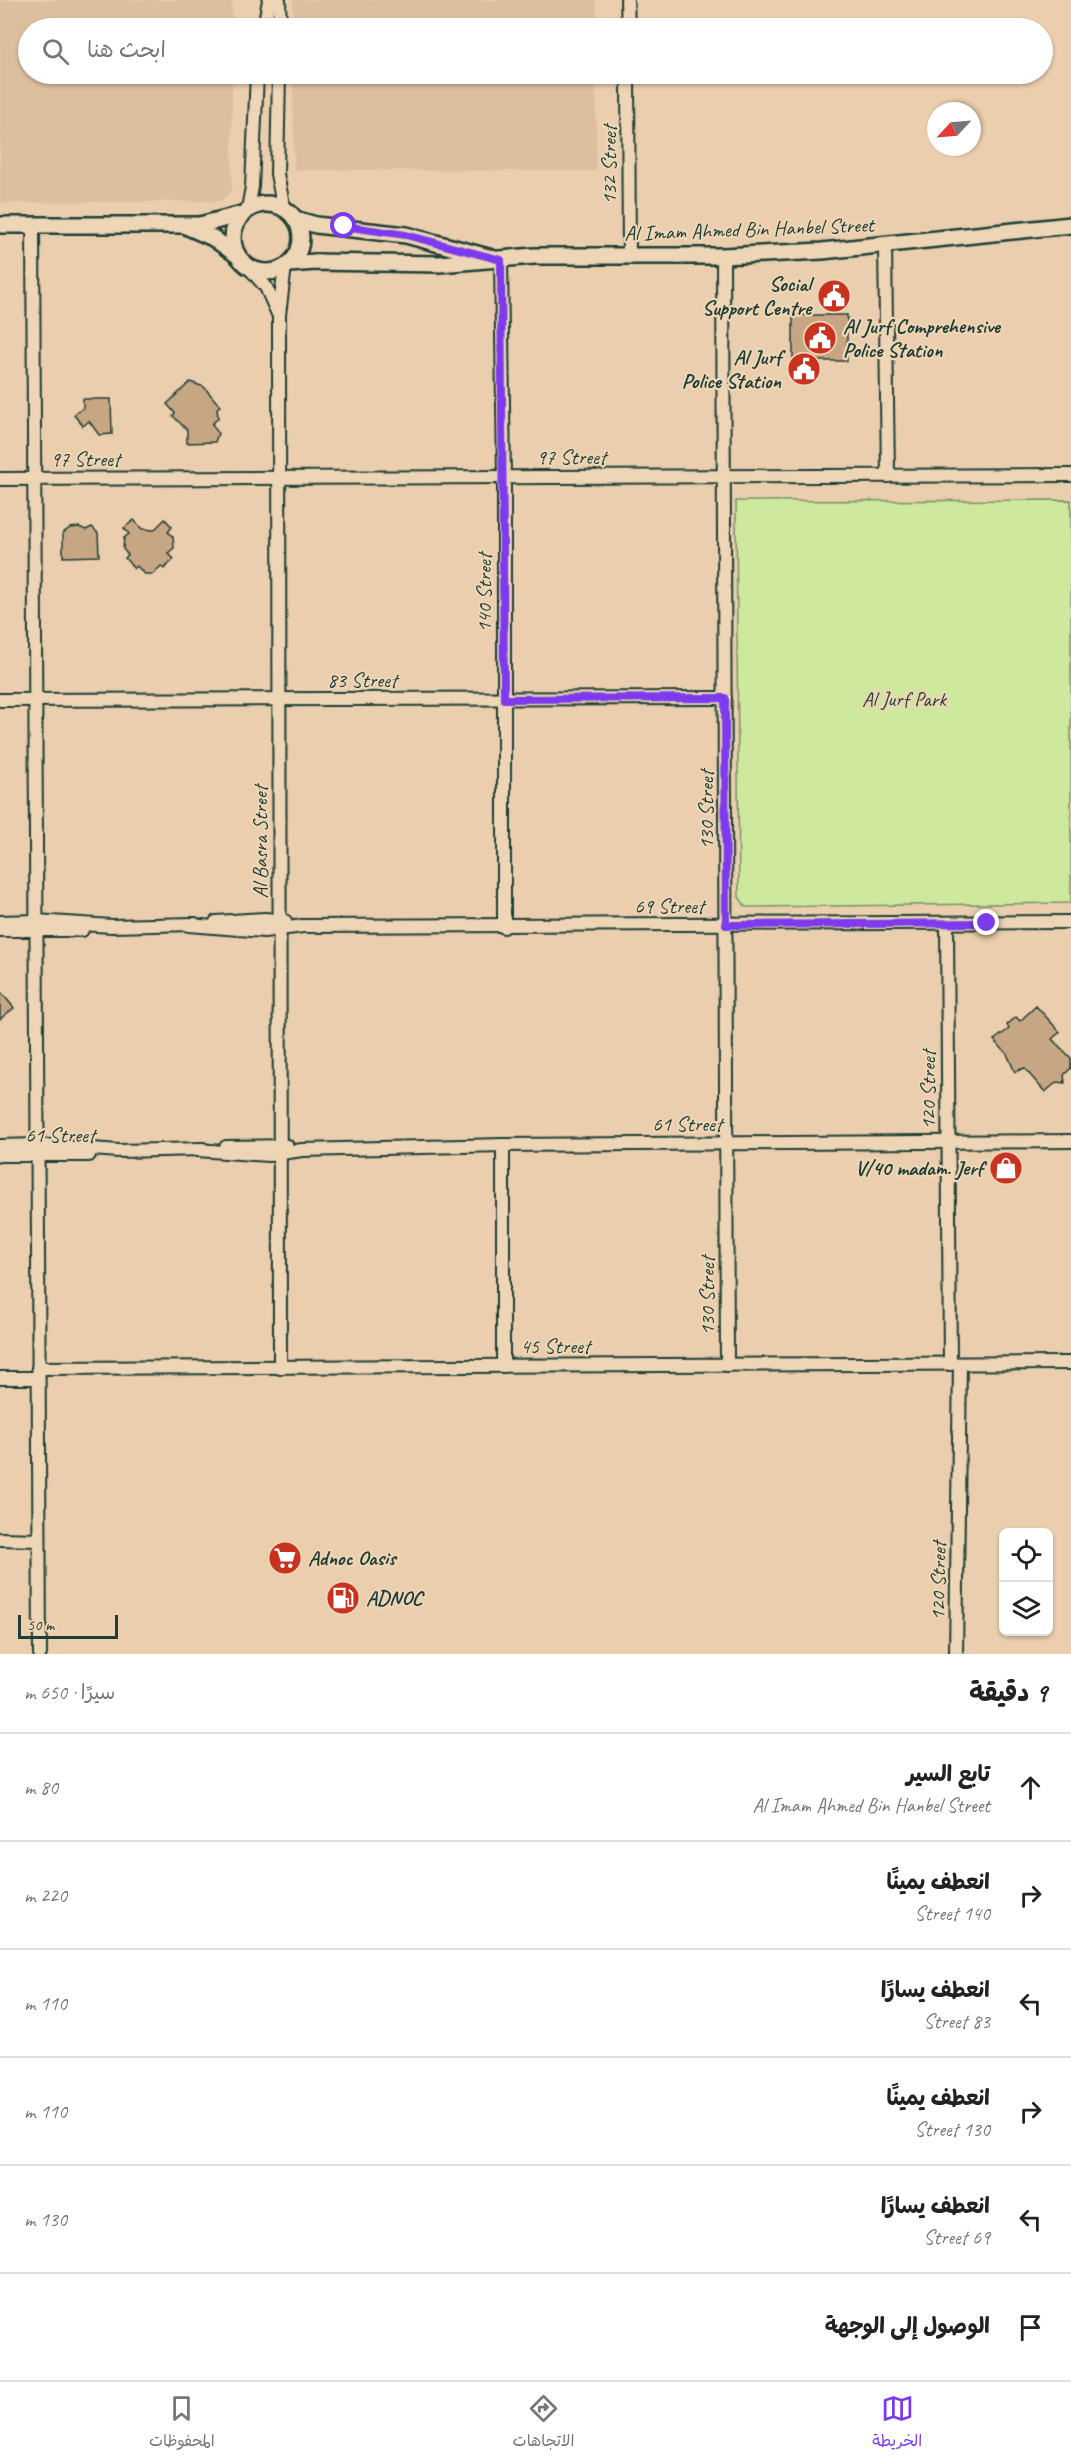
<!DOCTYPE html>
<html lang="ar">
<meta charset="utf-8">
<style>
body{margin:0;font-family:Caveat,"Playpen Sans Arabic",sans-serif;background:#f6f6f6;color:#222;direction:rtl}
.controls{position:absolute;right:18px;bottom:18px;display:grid;overflow:hidden;border-radius:9px;box-shadow:0 2px 4px #0004}
.controls button{width:54px;height:54px;display:grid;place-items:center;padding:0;border:0;border-bottom:2px solid #e0e0e0;background:#fff;color:#222;font:30px sans-serif}
.compass{position:absolute;left:927px;top:102px;width:54px;height:54px;border-radius:50%;background:#fff;box-shadow:0 2px 4px #0004;rotate:244deg}
.scale{position:absolute;left:18px;bottom:15px;width:100px;box-sizing:border-box;padding-left:6px;border:3px solid #1f3d34;border-top:0;font-size:16px;line-height:21px;white-space:nowrap;color:#1f3d34;-webkit-text-stroke:4px #edd5b5;paint-order:stroke}
.stop{position:absolute;width:18px;height:18px;margin:-14px;border:4px solid #7c3aed;border-radius:50%;background:#fff}
.stop.end{background:#7c3aed;border-color:#fff;box-shadow:0 2px 6px #0008}
.list{margin:0;padding:0;list-style:none}
h2{display:flex;justify-content:space-between;align-items:center;height:78px;margin:0;padding:0 24px;font-size:26px}
h2 small{font-size:20px;font-weight:400;color:#767676}
.list li{display:grid;grid-template-columns:39px 1fr auto;gap:18px;align-items:center;box-sizing:border-box;height:108px;padding:0 24px;border-top:2px solid #e0e0e0}
.list b{display:block;font-size:22px;white-space:nowrap}
.list p{margin:0;font-size:20px;white-space:nowrap;color:#767676}
.list em{font-size:20px;font-style:normal;color:#767676}
.icon{flex:none;width:33px;height:33px;fill:none;stroke:currentColor;stroke-width:2;stroke-linecap:round;stroke-linejoin:round}
.map{position:relative;flex:none;width:1071px;height:1654px;overflow:hidden;direction:ltr}
.search{position:absolute;background:#fff;box-shadow:0 2px 4px #0004;left:18px;right:18px;top:18px;height:66px;display:flex;align-items:center;gap:15px;box-sizing:border-box;padding:0 21px;border-radius:33px;color:#767676;font-size:22px}
.sheet{height:726px;background:#fff}
nav{display:flex;justify-content:space-around;align-items:center;box-sizing:border-box;height:84px;border-top:2px solid #e0e0e0;background:#fff;font-size:16px;color:#767676}
nav a{display:grid;justify-items:center;gap:3px}
nav .on{color:#7c3aed}
.map>svg:first-child{display:block}
</style>
<div class="map">
<svg width="1071" height="1654" viewBox="0 0 1071 1654">
<rect width="100%" height="100%" fill="#eacead"/>
<filter id="ink" filterUnits="userSpaceOnUse"><feTurbulence type="fractalNoise" baseFrequency=".0167" numOctaves="2"/><feDisplacementMap in="SourceGraphic" scale="12" xChannelSelector="R" yChannelSelector="G"/><feConvolveMatrix kernelMatrix="1 2 1 2 8 2 1 2 1" color-interpolation-filters="sRGB"/></filter>
<g filter="url(#ink)">
<!-- built -->
<g fill="#dcbf9f">
<polygon points="0,0 232,0 232,28 28,28 28,74 232,74 232,190 221,201 0,203"/>
<rect x="293" y="0" width="303" height="28"/>
<polygon points="293,74 596,74 596,171 294,170"/>
</g>
<!-- green -->
<polygon fill="#cee89e" stroke="#769269" stroke-width="1.5" points="1071,500 1071,903 746,907 739,897 736,501"/>
<!-- building -->
<g fill="#c7a684" stroke="#1f3d34" stroke-width="1.5">
<rect x="793" y="315" width="54" height="46"/>
<polygon points="190,382 204,387 220,406 217,408 218,418 212,424 218,433 215,442 187,443 187,430 173,416 175,413 167,404"/>
<polygon points="83,399 111,399 112,434 99,435 89,421 83,426 74,415 83,408"/>
<polygon points="165,519 172,527 168,532 173,537 174,548 168,553 174,559 164,569 161,566 153,574 144,574 137,566 134,569 125,558 128,555 123,549 124,538 129,534 124,528 134,520 142,529 154,530"/>
<polygon points="79,527 86,530 92,527 98,533 99,556 63,557 63,533 70,528"/>
<polygon points="0,991 14,1008 0,1019"/>
<polygon points="1036,1006 1060,1032 1052,1039 1071,1058 1071,1068 1064,1075 1065,1083 1057,1082 1045,1092 1024,1068 1015,1072 1007,1054 994,1040 1009,1029 1007,1025 1016,1017 1020,1021"/>
</g>
<g fill="none" stroke-linecap="round" stroke-linejoin="round">
<defs>
<g id="minor">
<polyline points="279,0 280,28"/>
<polyline points="627,0 628,28"/>
<polyline points="264,28 269,0"/>
<polyline points="279,74 277,174 284,209"/>
<polyline points="628,74 629,256"/>
<polyline points="248,209 252,187 257,74"/>
<polyline points="33,225 40,1654"/>
<polyline points="885,245 888,476"/>
<polyline points="723,256 727,1365"/>
<polyline points="501,260 504,477 504,927"/>
<polyline points="247,265 266,287 278,314"/>
<polyline points="0,479 1071,475"/>
<polyline points="0,700 725,698"/>
<polyline points="0,922 36,921 112,926 195,924"/>
<polyline points="216,922 265,919 285,921"/>
<polyline points="947,923 950,1364"/>
<polyline points="189,925 264,931 303,926 1071,922"/>
<polyline points="0,930 82,930"/>
<polyline points="503,1145 503,1366"/>
<polyline points="0,1146 37,1145 119,1151 203,1149"/>
<polyline points="226,1147 287,1146"/>
<polyline points="197,1150 268,1155 302,1150 503,1145 1071,1141"/>
<polyline points="0,1155 89,1155"/>
<polyline points="38,1368 1071,1363"/>
<polyline points="280,1368 279,315 285,266"/>
<polyline points="0,1378 38,1378"/>
<polyline points="0,1539 39,1540"/>
<polyline points="956,1654 960,1364"/>
</g>
<g id="tertiary">
<circle cx="267" cy="238" r="34"/>
<polyline points="295,219 316,225 406,235 492,258"/>
<polyline points="0,225 200,225 242,214"/>
<polyline points="188,227 213,238 237,255"/>
<polyline points="289,264 315,262 439,264 534,256 723,256 822,251 1071,225"/>
</g>
</defs>
<!-- minor casing -->
<use href="#minor" stroke="#1f3d34" stroke-width="16"/>
<!-- tertiary casing -->
<use href="#tertiary" stroke="#1f3d34" stroke-width="20"/>
<!-- minor -->
<use href="#minor" stroke="#edd5b5" stroke-width="12"/>
<!-- tertiary -->
<use href="#tertiary" stroke="#edd5b5" stroke-width="15"/>
</g>
</g>
<g fill="none" stroke-linecap="round" stroke-linejoin="round" filter="url(#ink)">
<!-- route -->
<polyline stroke="#7c3aed" stroke-width="8" points="344,226 406,235 501,260 504,699 725,698 726,925 987,923"/>
</g>
<!-- icons -->
<defs>
<symbol id="civic-disc" viewBox="-11 -11 22 22"><circle r="9.5" fill="#c8321e" stroke="#edd5b5"/><path d="M-.6-6.5H3V-4.5H.6V-3L4-1V1h2V6H-6V1h2V-1L-.6-3ZM-1.2 2.5V6h2.4V2.5Z" fill="#fff"/></symbol>
<symbol id="shop-disc" viewBox="-11 -11 22 22"><circle r="9.5" fill="#c8321e" stroke="#edd5b5"/><path d="M-5-2.5h2.3a2.7 3.5 0 0 1 5.4 0H5L5.5 6h-11ZM-1.5-2.5h3a1.5 2.3 0 0 0-3 0Z" fill="#fff"/></symbol>
<symbol id="supermarket-disc" viewBox="-11 -11 22 22"><circle r="9.5" fill="#c8321e" stroke="#edd5b5"/><path d="M-6-5.5h2.5l.6 2H6L4.5 2H-2.5L-4.4-4H-6ZM-1.5 3.2a1.3 1.3 0 1 0 .1 0ZM3 3.2a1.3 1.3 0 1 0 .1 0Z" fill="#fff"/></symbol>
<symbol id="fuel-disc" viewBox="-11 -11 22 22"><circle r="9.5" fill="#c8321e" stroke="#edd5b5"/><path d="M-5.5-6h7V0h2V4h1.3V-2.5L3-4.5l.8-.8L6-3V5H2.5V1h-1V6h-7ZM-4.2-4.7v3.2H.2V-4.7Z" fill="#fff"/></symbol>
</defs>
<g fill-rule="evenodd">
<use href="#civic-disc" x="815" y="277" width="38" height="38"/>
<use href="#civic-disc" x="801" y="319" width="38" height="38"/>
<use href="#civic-disc" x="785" y="350" width="38" height="38"/>
<use href="#shop-disc" x="987" y="1149" width="38" height="38"/>
<use href="#supermarket-disc" x="266" y="1539" width="38" height="38"/>
<use href="#fuel-disc" x="324" y="1579" width="38" height="38"/>
</g>
<g text-anchor="middle" dominant-baseline="central" stroke-width="4.5" stroke-linejoin="round" paint-order="stroke">
<!-- street labels -->
<g font-size="21" fill="#1f3d34" stroke="#edd5b5">
<text transform="translate(609 165) rotate(-90)">132 Street</text>
<text transform="translate(749 229) rotate(-2)">Al Imam Ahmed Bin Hanbel Street</text>
<text x="571" y="457">97 Street</text>
<text x="85" y="459">97 Street</text>
<text transform="translate(484 593) rotate(-90)">140 Street</text>
<text x="362" y="680">83 Street</text>
<text transform="translate(706 810) rotate(-90)">130 Street</text>
<text transform="translate(260 842) rotate(-90)">Al Basra Street</text>
<text x="669" y="906">69 Street</text>
<text transform="translate(928 1090) rotate(-90)">120 Street</text>
<text x="687" y="1124">61 Street</text>
<text x="60" y="1135">61 Street</text>
<text transform="translate(707 1296) rotate(-90)">130 Street</text>
<text x="555" y="1346">45 Street</text>
<text transform="translate(938 1581) rotate(-89)">120 Street</text>
</g>
<!-- poi labels -->
<g font-size="21" font-weight="bold" fill="#1f3d34" stroke="#edd5b5" text-anchor="end">
<text x="811" y="284">Social<tspan x="811" dy="24">Support Centre</tspan></text>
<text x="843" y="326" text-anchor="start">Al Jurf Comprehensive<tspan x="843" dy="24">Police Station</tspan></text>
<text x="781" y="357">Al Jurf<tspan x="781" dy="24">Police Station</tspan></text>
<text x="983" y="1168">V/40 madam. Jerf</text>
<text x="308" y="1558" text-anchor="start">Adnoc Oasis</text>
<text x="366" y="1598" text-anchor="start">ADNOC</text>
</g>
<!-- park labels -->
<g font-size="21" fill="#284639" stroke="#edd5b5">
<text x="904" y="699">Al Jurf Park</text>
</g>
</g>
</svg>
<div class="controls">
<button><svg class="icon" aria-label="locate" viewBox="0 0 24 24"><circle cx="12" cy="12" r="6"/><path d="M12 2v4M12 18v4M2 12h4M18 12h4"/></svg></button>
<button><svg class="icon" aria-label="layers" viewBox="0 0 24 24"><path d="M12 4l9 5-9 5-9-5zM3 14l9 5 9-5"/></svg></button>
</div>
<svg class="compass" viewBox="-18 -18 36 36"><path d="M0-13l5 13h-10z" fill="#e53935"/><path d="M0 13l5-13h-10z" fill="#767676"/></svg>
<div class="scale">50 m</div>
<div class="stop" style="left:344px;top:226px"></div>
<div class="stop end" style="left:987px;top:923px"></div>
<div class="search"><svg class="icon" aria-label="search" viewBox="0 0 24 24"><circle cx="10" cy="10" r="6"/><path d="M15 15l6 6"/></svg>ابحث هنا</div>
</div>
<section class="sheet">
<h2>9 دقيقة<small>سيرًا · 650 m</small></h2>
<ul class="list">
<li><svg class="icon" aria-label="ahead" viewBox="0 0 24 24"><path d="M12 20V5M6 11l6-6 6 6"/></svg><div><b>تابع السير</b><p>Al Imam Ahmed Bin Hanbel Street</p></div><em>80 m</em></li>
<li><svg class="icon" aria-label="right" viewBox="0 0 24 24"><path d="M7 20v-9h11M14 6l5 5-5 5"/></svg><div><b>انعطف يمينًا</b><p>140 Street</p></div><em>220 m</em></li>
<li><svg class="icon" aria-label="left" viewBox="0 0 24 24"><path d="M17 20v-9H6M10 6l-5 5 5 5"/></svg><div><b>انعطف يسارًا</b><p>83 Street</p></div><em>110 m</em></li>
<li><svg class="icon" aria-label="right" viewBox="0 0 24 24"><path d="M7 20v-9h11M14 6l5 5-5 5"/></svg><div><b>انعطف يمينًا</b><p>130 Street</p></div><em>110 m</em></li>
<li><svg class="icon" aria-label="left" viewBox="0 0 24 24"><path d="M17 20v-9H6M10 6l-5 5 5 5"/></svg><div><b>انعطف يسارًا</b><p>69 Street</p></div><em>130 m</em></li>
<li><svg class="icon" aria-label="arrive" viewBox="0 0 24 24"><path d="M6 21V4h12l-3 4 3 4H6"/></svg><div><b>الوصول إلى الوجهة</b></div></li>
</ul>
</section>
<nav>
<a class="on"><svg class="icon" aria-label="map" viewBox="0 0 24 24"><path d="M3 6l6-2 6 2 6-2v14l-6 2-6-2-6 2zM9 4v14M15 6v14"/></svg>الخريطة</a>
<a><svg class="icon" aria-label="directions" viewBox="0 0 24 24"><path d="M12 3l9 9-9 9-9-9zM9 14v-3h6M13 9l2 2-2 2"/></svg>الاتجاهات</a>
<a><svg class="icon" aria-label="saved" viewBox="0 0 24 24"><path d="M7 4h10v16l-5-4-5 4z"/></svg>المحفوظات</a>
</nav>
